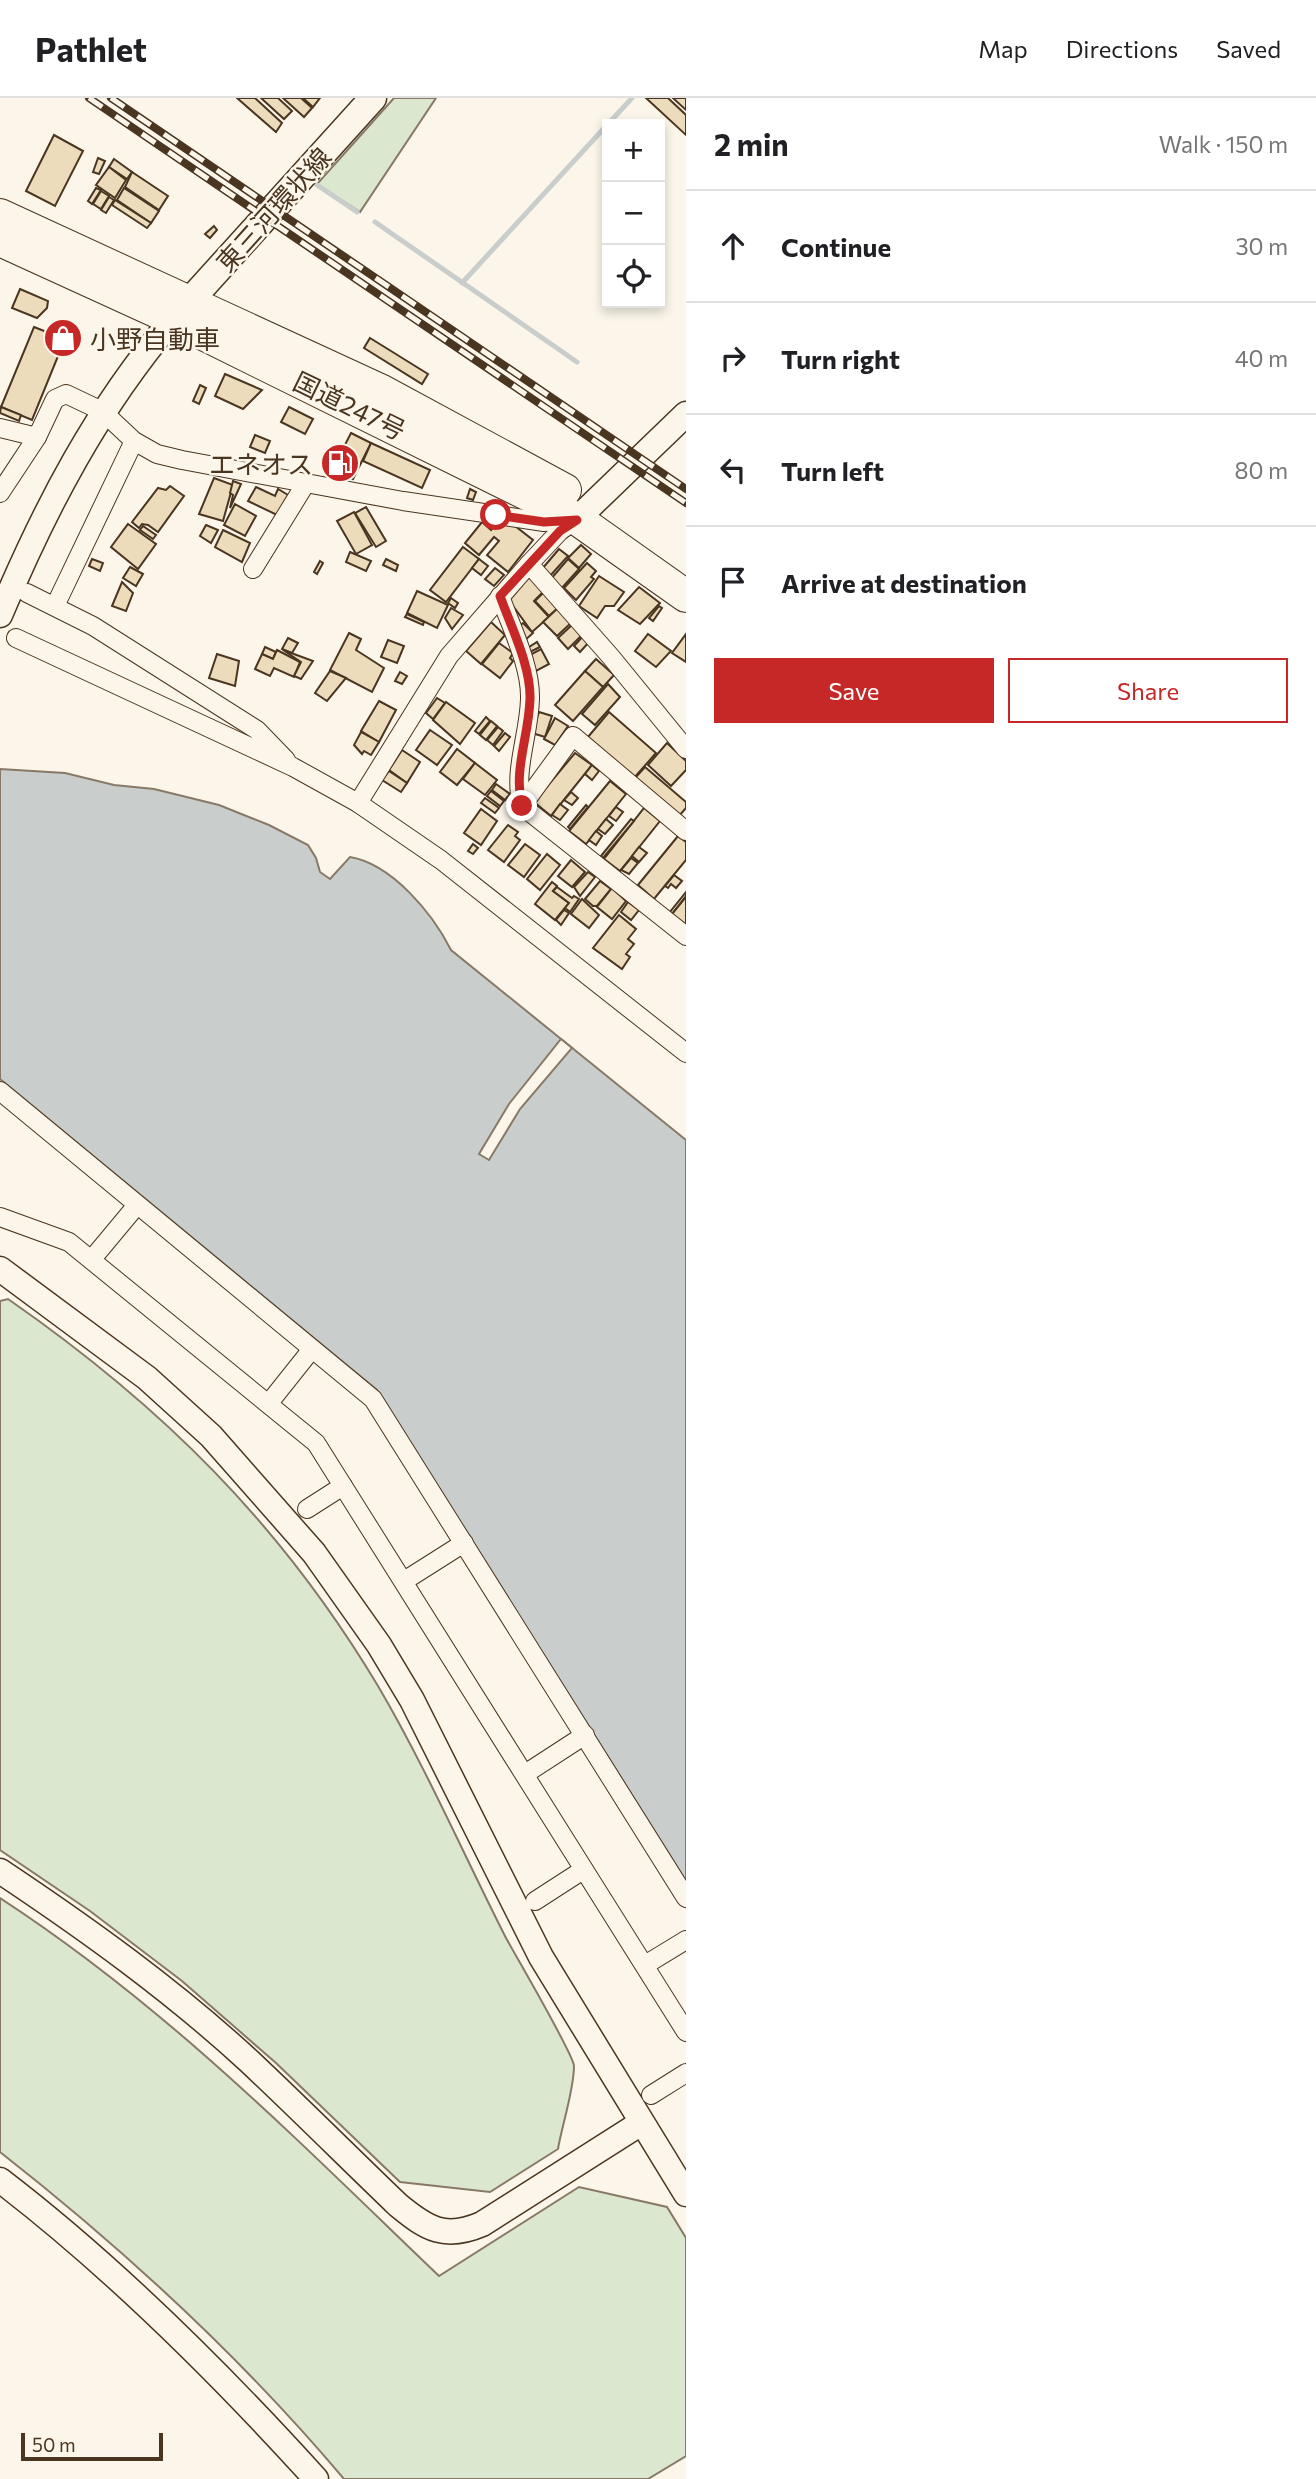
<!DOCTYPE html>
<meta charset="utf-8">
<style>
body{margin:0;font-family:Commissioner,"Noto Sans JP",sans-serif;background:#f2f2f2;color:#202124}
.controls{position:absolute;right:21px;top:21px;display:grid;overflow:hidden;border-radius:0px;box-shadow:0 4px 10px #0003}
.controls button{width:63px;height:63px;display:grid;place-items:center;padding:0;border:0;border-bottom:2px solid #e0e0e0;background:#fff;color:#202124;font:35px sans-serif}
.scale{position:absolute;left:21px;bottom:18px;width:142px;box-sizing:border-box;padding-left:7px;border:4px solid #4a3520;border-top:0;font-size:19px;line-height:24px;white-space:nowrap;color:#4a3520;-webkit-text-stroke:5px #fbf6e9;paint-order:stroke}
.stop{position:absolute;width:21px;height:21px;margin:-16px;border:5px solid #c62828;border-radius:50%;background:#fff}
.stop.end{background:#c62828;border-color:#fff;box-shadow:0 2px 7px #0008}
.list{margin:0;padding:0;list-style:none}
h2{display:flex;justify-content:space-between;align-items:center;height:91px;margin:0;padding:0 28px;font-size:30px}
h2 small{font-size:23px;font-weight:400;color:#757577}
.list li{display:grid;grid-template-columns:46px 1fr auto;gap:21px;align-items:center;box-sizing:border-box;height:112px;padding:0 28px;border-top:2px solid #e0e0e0}
.list b{display:block;font-size:26px;white-space:nowrap}
.list em{font-size:23px;font-style:normal;color:#757577}
.actions{display:flex;gap:14px;padding:21px 28px}
.actions a{flex:1;padding:16px 0;border:2px solid #c62828;border-radius:0px;text-align:center;font-size:24px;color:#c62828}
.actions .main{background:#c62828;color:#fff}
.icon{flex:none;width:38px;height:38px;fill:none;stroke:currentColor;stroke-width:2;stroke-linecap:round;stroke-linejoin:round}
.map{position:relative;flex:none;width:686px;height:2381px;overflow:hidden}
header{display:flex;align-items:center;gap:42px;box-sizing:border-box;height:98px;padding:0 35px;background:#fff;border-bottom:2px solid #e0e0e0}
header strong{font-size:33px}
nav{display:flex;gap:38px;margin-inline-start:auto;font-size:24px}
main{display:flex}
aside{flex:1;background:#fff}
.map>svg:first-child{display:block}
</style>
<header>
<strong>Pathlet</strong>
<nav><a>Map</a><a>Directions</a><a>Saved</a></nav>
</header>
<main>
<div class="map">
<svg width="686" height="2381" viewBox="0 0 686 2381">
<rect width="100%" height="100%" fill="#fbf6e9"/>
<!-- green -->
<g fill="#dce7d0" stroke="#887966" stroke-width="2">
<polygon points="394,0 436,0 360,114 317,86"/>
<path d="M8 1201C162 1308 281 1426 378 1588 425 1668 463 1755 505 1838 515 1857 574 1957 574 1968 574 1992 562 2027 558 2051L490 2094 400 2084 276 1965 182 1883 90 1813 0 1752V1203Z"/>
<path d="M0 1800C166 1908 297 2042 439 2178L579 2089 667 2109 686 2140V2358L648 2381H344C242 2260 125 2152 0 2054Z"/>
</g>
<!-- water -->
<path fill="#c9cecd" stroke="#887966" stroke-width="2" d="M0 671 65 675 114 687 154 691 219 707 269 727 308 747 316 760 320 774 330 781 350 759C392 766 433 816 451 852L686 1042V1783L377 1292 0 981Z"/>
<!-- pier -->
<polygon fill="#fbf6e9" stroke="#887966" stroke-width="2" points="561,941 572,950 520,1011 489,1062 479,1056 509,1006"/>
<g fill="none" stroke-linecap="round" stroke-linejoin="round">
<!-- stream -->
<g stroke="#c9cecd" stroke-width="5">
<polyline points="608,26 632,0"/>
<polyline points="317,87 357,114"/>
<polyline points="375,124 577,264"/>
<polyline points="462,185 607,27"/>
</g>
</g>
<!-- building -->
<g fill="#ecdcbc" stroke="#4a3520" stroke-width="2">
<polygon points="237,0 255,0 282,25 276,34"/>
<polygon points="261,0 278,0 292,13 284,21"/>
<polygon points="283,0 301,0 312,10 304,19"/>
<polygon points="303,0 320,0 313,9"/>
<polygon points="646,0 668,0 686,17 686,37"/>
<polygon points="673,0 686,0 686,12"/>
<polygon points="54,37 83,53 55,108 26,93"/>
<polygon points="98,60 105,63 99,76 93,74"/>
<polygon points="114,61 132,74 127,81 109,69"/>
<polygon points="109,69 126,82 115,100 96,87"/>
<polygon points="132,74 168,98 159,112 125,89"/>
<polygon points="96,90 101,92 92,106 88,103"/>
<polygon points="124,90 159,113 151,125 117,102"/>
<polygon points="101,93 109,98 101,111 93,106"/>
<polygon points="109,99 114,102 106,115 101,112"/>
<polygon points="115,102 151,125 147,130 112,107"/>
<polygon points="214,128 217,132 210,140 205,136"/>
<polygon points="20,191 48,203 47,210 37,220 12,210"/>
<polygon points="34,229 65,241 32,322 1,309"/>
<polygon points="370,240 428,276 422,286 364,250"/>
<polygon points="225,276 262,292 243,311 215,298"/>
<polygon points="200,287 206,290 199,306 193,303"/>
<polygon points="1,309 21,317 19,323 0,315"/>
<polygon points="289,309 313,321 305,336 281,324"/>
<polygon points="351,335 371,345 353,381 333,370"/>
<polygon points="255,337 270,343 265,355 250,349"/>
<polygon points="371,345 430,372 422,390 363,363"/>
<polygon points="214,380 233,387 223,423 199,416"/>
<polygon points="233,383 241,386 230,410 233,397 230,395"/>
<polygon points="170,388 184,398 158,434 148,427 142,426 139,430 132,424 158,390 166,392"/>
<polygon points="256,389 275,398 278,391 288,397 277,417 248,403"/>
<polygon points="470,391 476,394 473,402 467,400"/>
<polygon points="235,406 256,418 245,438 224,427"/>
<polygon points="366,409 386,443 376,449 355,415"/>
<polygon points="354,414 372,447 356,456 337,423"/>
<polygon points="482,424 491,432 496,426 515,428 533,442 508,474 487,457 499,443 494,439 479,457 465,445"/>
<polygon points="128,426 156,446 138,471 111,449"/>
<polygon points="206,427 218,432 211,445 200,438"/>
<polygon points="143,428 156,437 153,441 140,432"/>
<polygon points="223,432 250,445 242,464 215,449"/>
<polygon points="581,447 591,456 579,470 568,460"/>
<polygon points="463,449 479,461 446,504 430,492"/>
<polygon points="559,451 568,458 550,478 542,471"/>
<polygon points="350,454 371,463 366,473 346,464"/>
<polygon points="92,461 103,465 100,473 89,468"/>
<polygon points="386,461 398,467 396,473 383,467"/>
<polygon points="479,461 488,468 481,477 472,470"/>
<polygon points="568,461 579,471 560,492 550,482"/>
<polygon points="320,463 323,465 317,476 314,474"/>
<polygon points="587,465 596,473 591,479 594,481 576,502 564,490"/>
<polygon points="130,469 143,476 136,488 123,480"/>
<polygon points="495,470 504,477 494,488 485,481"/>
<polygon points="532,476 544,493 534,503 549,519 532,534 508,501"/>
<polygon points="599,478 624,494 614,508 605,508 597,520 579,508"/>
<polygon points="122,484 133,495 126,513 112,508"/>
<polygon points="639,489 660,505 640,526 618,512"/>
<polygon points="417,493 448,507 437,530 407,515"/>
<polygon points="545,493 559,509 549,518 535,503"/>
<polygon points="451,500 458,505 455,510 448,505"/>
<polygon points="659,508 662,510 653,523 649,520"/>
<polygon points="559,509 572,524 557,538 543,524"/>
<polygon points="451,510 463,517 452,531 445,520"/>
<polygon points="407,516 424,524 423,527 405,519"/>
<polygon points="491,524 505,537 481,566 466,553"/>
<polygon points="523,525 533,535 523,544 518,529"/>
<polygon points="574,525 584,535 568,551 558,540"/>
<polygon points="349,535 361,541 356,552 384,570 372,594 330,572"/>
<polygon points="648,536 671,553 656,569 635,553"/>
<polygon points="686,536 686,564 672,555"/>
<polygon points="584,537 590,543 580,554 574,548"/>
<polygon points="288,540 298,545 292,555 282,551"/>
<polygon points="388,542 404,548 397,565 381,559"/>
<polygon points="537,544 540,549 528,555 526,551"/>
<polygon points="499,545 513,555 510,560 513,563 500,580 482,566"/>
<polygon points="265,549 276,554 273,561 262,556"/>
<polygon points="541,551 549,566 536,573 528,558"/>
<polygon points="277,552 300,564 294,579 274,570 270,578 255,571 262,556 273,561"/>
<polygon points="283,552 313,563 301,581 294,578 301,564"/>
<polygon points="217,556 239,563 235,588 209,580"/>
<polygon points="596,561 614,577 603,589 585,573"/>
<polygon points="330,573 346,580 327,603 315,595"/>
<polygon points="585,573 603,589 573,623 555,607"/>
<polygon points="400,574 407,578 402,586 395,583"/>
<polygon points="608,586 620,599 595,627 582,616"/>
<polygon points="437,600 445,605 433,621 426,615"/>
<polygon points="379,603 396,612 379,644 361,633"/>
<polygon points="446,604 475,625 460,646 433,622"/>
<polygon points="539,614 552,618 545,639 532,635"/>
<polygon points="609,614 656,655 634,680 588,639"/>
<polygon points="486,619 490,623 479,636 475,633"/>
<polygon points="555,620 568,628 555,647 544,641"/>
<polygon points="491,623 497,628 486,642 480,637"/>
<polygon points="498,629 503,633 493,647 487,642"/>
<polygon points="430,632 452,647 437,667 416,652"/>
<polygon points="361,634 379,644 371,657 364,653 362,656 354,647"/>
<polygon points="505,635 510,639 499,653 494,648"/>
<polygon points="667,645 686,663 686,672 671,688 648,667"/>
<polygon points="457,651 475,665 457,687 440,674"/>
<polygon points="402,652 420,664 407,685 389,672"/>
<polygon points="575,655 592,667 551,718 534,704"/>
<polygon points="475,665 497,682 485,697 463,681"/>
<polygon points="592,667 599,673 592,682 585,676"/>
<polygon points="645,669 686,704 686,710 679,718 635,680"/>
<polygon points="389,673 407,685 401,694 382,682"/>
<polygon points="610,683 626,696 586,746 569,733"/>
<polygon points="496,686 510,696 505,702 492,692"/>
<polygon points="491,693 504,703 500,708 487,698"/>
<polygon points="571,694 578,700 572,707 564,702"/>
<polygon points="485,700 499,710 495,715 481,705"/>
<polygon points="560,706 568,712 560,722 552,717"/>
<polygon points="586,707 588,709 570,731 568,729"/>
<polygon points="616,709 623,714 616,723 609,718"/>
<polygon points="644,710 660,723 620,773 604,761"/>
<polygon points="481,711 497,723 481,747 464,735"/>
<polygon points="606,721 613,727 605,736 598,731"/>
<polygon points="631,721 634,723 603,760 601,758"/>
<polygon points="508,727 518,734 515,738 520,742 504,764 488,752"/>
<polygon points="596,733 602,738 596,747 589,742"/>
<polygon points="678,738 686,744 686,762 654,801 638,787"/>
<polygon points="473,746 478,750 473,756 468,753"/>
<polygon points="525,746 540,757 524,779 508,767"/>
<polygon points="639,749 647,755 639,764 632,758"/>
<polygon points="547,756 560,767 540,792 527,781"/>
<polygon points="631,760 638,765 629,776 621,772"/>
<polygon points="571,762 585,774 572,789 558,778"/>
<polygon points="588,774 595,779 580,798 574,789"/>
<polygon points="674,777 682,783 676,790 671,786 668,790 665,788"/>
<polygon points="600,783 611,791 597,808 593,808 585,801"/>
<polygon points="552,784 557,788 553,793 569,805 555,822 535,806"/>
<polygon points="557,789 572,800 574,798 579,801 570,814 565,810 569,805 553,793"/>
<polygon points="612,790 626,803 612,821 597,809"/>
<polygon points="686,794 686,798 672,816 670,814"/>
<polygon points="686,799 686,827 672,816"/>
<polygon points="582,801 599,817 589,830 571,816"/>
<polygon points="628,804 639,812 631,822 621,814"/>
<polygon points="564,812 569,815 561,827 556,822"/>
<polygon points="619,817 636,831 628,841 634,846 626,856 630,859 622,871 593,850"/>
</g>
<g fill="none" stroke-linecap="round" stroke-linejoin="round">
<defs>
<g id="street">
<polyline points="0,330 37,339 55,301 66,296 102,313 134,343 157,356 182,362 403,403 544,424 570,422"/>
<polyline points="0,395 37,339"/>
<polyline points="529,466 611,559 686,651"/>
<polyline points="253,471 306,385"/>
<polyline points="27,495 93,528 257,632 286,662"/>
<path d="M500 498C511 529 531 568 530 601 529 638 513 672 522 708L686 838"/>
<polyline points="55,508 134,343"/>
<polyline points="16,540 293,669 358,705 441,762 686,955"/>
<polyline points="358,705 449,558 529,466 560,433 577,421"/>
<polyline points="522,708 573,638 686,733"/>
<polyline points="0,993 373,1301 686,1800"/>
<polyline points="0,1119 69,1144 316,1345 686,1934"/>
<polyline points="92,1161 137,1107"/>
<polyline points="269,1305 312,1251"/>
<polyline points="307,1411 343,1388"/>
<polyline points="404,1483 464,1445"/>
<polyline points="525,1676 585,1637"/>
<polyline points="535,1803 583,1772"/>
<polyline points="645,1867 686,1842"/>
<polyline points="651,1997 686,1975"/>
</g>
<g id="secondary">
<polyline points="577,421 686,316"/>
<path d="M0 517C45 410 97 310 173 221"/>
<polyline points="0,1171 147,1280 211,1338 314,1455 379,1547 412,1602 541,1859 686,2096"/>
<path d="M0 1773C87 1831 172 1892 249 1963 299 2010 348 2059 398 2107 427 2131 445 2142 482 2126L641 2025"/>
<path d="M0 2082C115 2170 219 2274 316 2381"/>
</g>
<polyline id="primary" points="177,217 373,0"/>
<g id="highway">
<polyline points="0,117 382,293 565,392"/>
<polyline points="0,142 173,221 541,403 577,421 686,498"/>
</g>
</defs>
<!-- street casing -->
<use href="#street" stroke="#4a3520" stroke-width="20"/>
<!-- secondary casing -->
<use href="#secondary" stroke="#4a3520" stroke-width="27"/>
<!-- primary casing -->
<use href="#primary" stroke="#4a3520" stroke-width="29"/>
<!-- highway casing -->
<use href="#highway" stroke="#4a3520" stroke-width="34"/>
<!-- street -->
<use href="#street" stroke="#fbf6e9" stroke-width="18"/>
<!-- secondary -->
<use href="#secondary" stroke="#fbf6e9" stroke-width="24"/>
<!-- primary -->
<use href="#primary" stroke="#fbf6e9" stroke-width="26"/>
<!-- highway -->
<use href="#highway" stroke="#fbf6e9" stroke-width="32"/>
<defs>
<g id="rail">
<polyline points="89,0 686,405"/>
<polyline points="111,0 686,391"/>
</g>
</defs>
<!-- rail casing -->
<use href="#rail" stroke="#4a3520" stroke-width="8"/>
<!-- rail -->
<use href="#rail" stroke="#fbf6e9" stroke-width="5" stroke-dasharray="16" stroke-linecap="butt"/>
</g>
<g fill="none" stroke-linecap="round" stroke-linejoin="round">
<!-- route -->
<path stroke="#c62828" stroke-width="9" d="M496 417 544 424 577 422 560 433 500 498C511 529 531 568 530 601 529 638 513 672 522 708"/>
</g>
<!-- icons -->
<defs>
<symbol id="shop-disc" viewBox="-11 -11 22 22"><circle r="9.5" fill="#c62828" stroke="#fbf6e9"/><path d="M-5-2.5h2.3a2.7 3.5 0 0 1 5.4 0H5L5.5 6h-11ZM-1.5-2.5h3a1.5 2.3 0 0 0-3 0Z" fill="#fff"/></symbol>
<symbol id="fuel-disc" viewBox="-11 -11 22 22"><circle r="9.5" fill="#c62828" stroke="#fbf6e9"/><path d="M-5.5-6h7V0h2V4h1.3V-2.5L3-4.5l.8-.8L6-3V5H2.5V1h-1V6h-7ZM-4.2-4.7v3.2H.2V-4.7Z" fill="#fff"/></symbol>
</defs>
<g fill-rule="evenodd">
<use href="#shop-disc" x="41" y="218" width="44" height="44"/>
<use href="#fuel-disc" x="318" y="343" width="44" height="44"/>
</g>
<g text-anchor="middle" dominant-baseline="central" stroke-width="5" stroke-linejoin="round" paint-order="stroke">
<!-- street labels -->
<g font-size="26" fill="#4a3520" stroke="#fbf6e9">
<text transform="translate(273 111) rotate(-48)">東三河環状線</text>
<text transform="translate(350 307) rotate(26)">国道247号</text>
</g>
<!-- poi labels -->
<g font-size="26" fill="#4a3520" stroke="#fbf6e9" text-anchor="start">
<text x="90" y="240">小野自動車</text>
<text x="313" y="365" text-anchor="end">エネオス</text>
</g>
</g>
</svg>
<div class="controls">
<button>+</button>
<button>−</button>
<button><svg class="icon" aria-label="locate" viewBox="0 0 24 24"><circle cx="12" cy="12" r="6"/><path d="M12 2v4M12 18v4M2 12h4M18 12h4"/></svg></button>
</div>
<div class="scale">50 m</div>
<div class="stop" style="left:496px;top:417px"></div>
<div class="stop end" style="left:522px;top:708px"></div>
</div>
<aside>
<h2>2 min<small>Walk · 150 m</small></h2>
<ul class="list">
<li><svg class="icon" aria-label="ahead" viewBox="0 0 24 24"><path d="M12 20V5M6 11l6-6 6 6"/></svg><div><b>Continue</b></div><em>30 m</em></li>
<li><svg class="icon" aria-label="right" viewBox="0 0 24 24"><path d="M7 20v-9h11M14 6l5 5-5 5"/></svg><div><b>Turn right</b></div><em>40 m</em></li>
<li><svg class="icon" aria-label="left" viewBox="0 0 24 24"><path d="M17 20v-9H6M10 6l-5 5 5 5"/></svg><div><b>Turn left</b></div><em>80 m</em></li>
<li><svg class="icon" aria-label="arrive" viewBox="0 0 24 24"><path d="M6 21V4h12l-3 4 3 4H6"/></svg><div><b>Arrive at destination</b></div></li>
</ul>
<div class="actions"><a class="main">Save</a><a>Share</a></div>
</aside>
</main>
